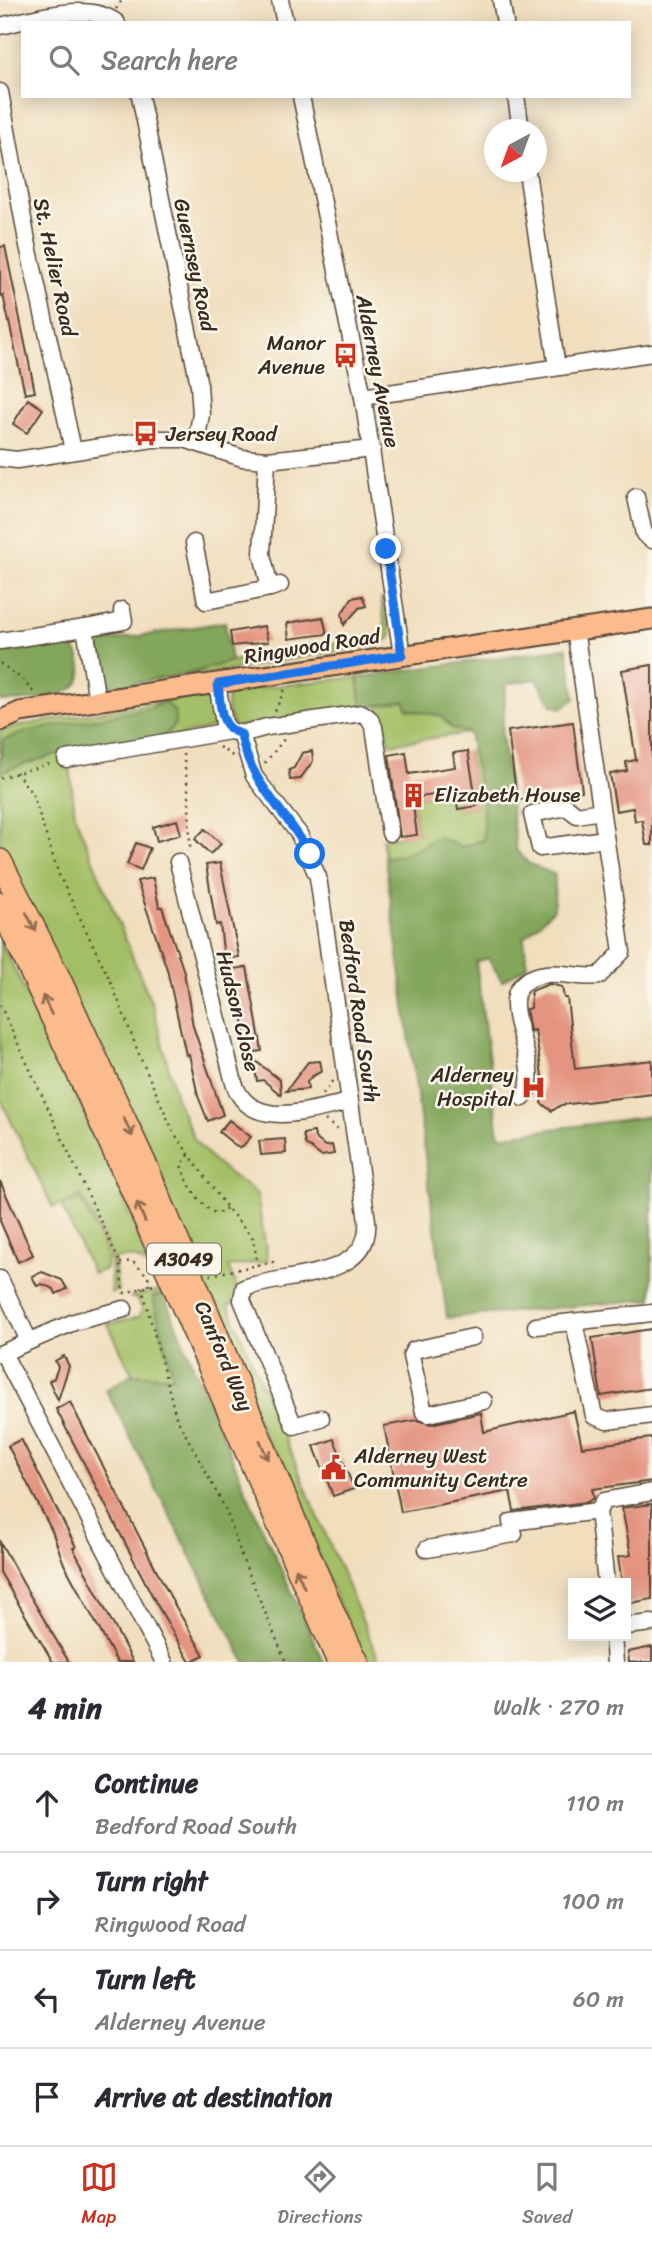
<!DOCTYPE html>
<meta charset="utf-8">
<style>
body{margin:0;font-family:Sriracha,sans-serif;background:#f7f7f7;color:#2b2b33}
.controls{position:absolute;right:21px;bottom:21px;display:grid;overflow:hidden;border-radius:0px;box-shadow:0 4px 18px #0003}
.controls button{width:63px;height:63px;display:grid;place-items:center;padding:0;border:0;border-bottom:2px solid #e1e1e2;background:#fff;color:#2b2b33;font:35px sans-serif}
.compass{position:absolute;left:484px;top:119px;width:63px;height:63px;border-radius:50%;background:#fff;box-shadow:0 4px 18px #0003;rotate:221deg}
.stop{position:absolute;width:21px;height:21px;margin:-16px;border:5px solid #1a73e8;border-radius:50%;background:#fff}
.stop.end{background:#1a73e8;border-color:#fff;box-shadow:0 2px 7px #0008}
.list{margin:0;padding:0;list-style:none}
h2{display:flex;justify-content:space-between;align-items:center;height:91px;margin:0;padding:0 28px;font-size:30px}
h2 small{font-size:23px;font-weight:400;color:#7c7c81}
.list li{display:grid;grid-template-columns:46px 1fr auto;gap:21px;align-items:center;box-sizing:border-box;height:98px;padding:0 28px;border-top:2px solid #e1e1e2}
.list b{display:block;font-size:26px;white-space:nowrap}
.list p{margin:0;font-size:23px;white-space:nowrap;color:#7c7c81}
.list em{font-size:23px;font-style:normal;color:#7c7c81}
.icon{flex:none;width:38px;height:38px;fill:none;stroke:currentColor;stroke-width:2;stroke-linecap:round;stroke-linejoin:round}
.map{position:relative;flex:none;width:652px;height:1662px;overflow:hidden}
.search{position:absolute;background:#fff;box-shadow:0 4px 18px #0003;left:21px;right:21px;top:21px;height:77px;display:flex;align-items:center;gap:18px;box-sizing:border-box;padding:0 24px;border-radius:0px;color:#7c7c81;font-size:26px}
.sheet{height:483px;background:#fff}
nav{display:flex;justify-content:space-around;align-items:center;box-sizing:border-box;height:98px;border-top:2px solid #e1e1e2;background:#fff;font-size:19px;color:#7c7c81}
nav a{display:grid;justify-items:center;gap:4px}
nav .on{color:#c8321e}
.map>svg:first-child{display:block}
</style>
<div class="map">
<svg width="652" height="1662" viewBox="0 0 652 1662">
<rect width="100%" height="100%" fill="#fbf7ec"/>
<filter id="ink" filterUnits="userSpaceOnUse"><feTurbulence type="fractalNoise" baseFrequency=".0143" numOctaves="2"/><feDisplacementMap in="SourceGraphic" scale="14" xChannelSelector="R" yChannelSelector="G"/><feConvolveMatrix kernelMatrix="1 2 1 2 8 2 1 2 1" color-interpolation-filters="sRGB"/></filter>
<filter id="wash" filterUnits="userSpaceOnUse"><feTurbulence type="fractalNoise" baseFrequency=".00686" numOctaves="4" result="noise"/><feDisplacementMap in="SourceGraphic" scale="28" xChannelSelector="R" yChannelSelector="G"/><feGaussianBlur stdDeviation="1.57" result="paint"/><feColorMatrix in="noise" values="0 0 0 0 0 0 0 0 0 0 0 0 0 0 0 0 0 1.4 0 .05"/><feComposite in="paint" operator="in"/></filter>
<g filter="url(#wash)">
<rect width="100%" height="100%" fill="#f0debd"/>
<!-- green -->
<g fill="#a3bf65" stroke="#6f7442" stroke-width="2">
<polygon points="386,598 391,637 382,643 220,672 184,675 231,661 377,637 385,628 381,599"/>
<path d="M358 677 362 708 235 727C227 716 225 705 229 693L237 690Z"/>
<path d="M199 695C213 701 214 712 217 726L70 765 75 816 154 1009 176 1098 195 1141 214 1162 257 1194 268 1261 228 1267 242 1300 228 1305 380 1662H365L0 842V732L11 727Z"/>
<polygon points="405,701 407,709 441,716 452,728 469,733 390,744 378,705"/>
<polygon points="473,750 483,806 484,839 461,847 438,837 408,853 385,858 382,839 417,834 412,798 455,792 458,809 476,806 468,751"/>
<path d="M0 939 99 1143 156 1276C142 1260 135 1254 114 1259L118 1291 111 1293 110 1252 81 1196 53 1208 0 1098Z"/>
<polygon points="80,1199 107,1253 106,1269 93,1274 62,1207"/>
<polygon points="162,1290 163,1294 153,1298 173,1377 132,1374 108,1324 139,1317 142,1309 137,1299 130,1297"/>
</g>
<!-- forest -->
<g fill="#82a65a" stroke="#5e683c" stroke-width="2">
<polygon points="225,622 231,661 184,675 115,686 107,685 102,676 97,650 104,642"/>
<path d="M68 643C77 650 79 654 81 666 88 701 24 701 0 701V653Z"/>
<polygon points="567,648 575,699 561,708 552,705 537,679 506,684 502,734 516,850 528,863 555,875 554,909 524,938 527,966 502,981 488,958 476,962 499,1136 652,1116 652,1299 447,1318 385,858 408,853 438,837 461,847 484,840 483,806 469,733 452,728 441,716 407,709 405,701 362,708 358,677"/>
<polygon points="164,701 175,712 175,724 162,739 54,755 0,772 3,740 29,731 151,708"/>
<polygon points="163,1294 261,1526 324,1662 245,1662 106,1390 132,1374 173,1377 153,1297"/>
</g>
<g id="blocks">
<!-- building -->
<g fill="#e49481">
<polygon points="5,246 35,392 25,394 3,295 0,296 0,247"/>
<polygon points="28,399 43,409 27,433 13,424"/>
<polygon points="362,596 366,606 359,608 344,625 342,613 352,598"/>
<polygon points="323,617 327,634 289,639 287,623"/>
<polygon points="264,626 268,642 232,646 230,632"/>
<polygon points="652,665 652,845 646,845 642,820 635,821 633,808 616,811 610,774 627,771 626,762 636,760 622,670"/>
<polygon points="573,722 582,791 517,800 508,731"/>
<polygon points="312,751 313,761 300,779 290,780 289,770 294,768 302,753"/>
<polygon points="468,751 477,806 458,809 455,792 412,798 417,835 400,837 389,755 406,752 409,774 455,767 453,753"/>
<polygon points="177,820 181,834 157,841 153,827"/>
<polygon points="205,829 221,844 210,854 195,839"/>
<polygon points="136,843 150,848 141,870 127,864"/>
<polygon points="220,863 239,957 224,959 220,924 216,925 206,865"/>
<polygon points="153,878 159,907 162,907 184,972 193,1026 223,1115 208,1121 198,1096 189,1054 186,1055 167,969 137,881"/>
<polygon points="247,967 262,1051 248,1053 243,1019 239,1019 232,969"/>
<polygon points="549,984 562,987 564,998 567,998 575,1069 652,1060 652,1094 561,1105 552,1111 541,1103 544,1088 535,1030 530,1031 526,1009 531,1008 531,991"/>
<polygon points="253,1059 280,1080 281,1095 263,1080 257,1081"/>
<polygon points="320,1061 322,1071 311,1077 307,1082 308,1089 286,1091 308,1062"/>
<polygon points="229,1120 251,1137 240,1149 219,1132"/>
<polygon points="314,1132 315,1138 325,1146 332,1145 334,1154 321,1156 305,1144 303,1134"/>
<polygon points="285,1139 286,1153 261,1155 259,1141"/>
<polygon points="0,1181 33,1255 18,1262 0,1221"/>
<polygon points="42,1272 62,1280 67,1289 56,1294 54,1289 42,1284 37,1286 32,1276"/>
<polygon points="652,1329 652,1388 601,1396 592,1338"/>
<polygon points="64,1356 69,1366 58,1400 49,1381 54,1378 58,1367 55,1361"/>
<polygon points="70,1402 173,1602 204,1655 190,1662 156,1603 56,1409"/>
<polygon points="574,1411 582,1447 652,1438 652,1481 592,1489 594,1498 587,1502 514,1511 510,1491 401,1512 384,1426 417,1420 431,1424 481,1413 484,1432"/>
<polygon points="21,1439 76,1547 73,1548 133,1662 117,1662 64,1564 52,1531 8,1446"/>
<polygon points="334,1439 354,1489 333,1496 314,1446"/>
<polygon points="652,1504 652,1599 626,1604 626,1583 622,1583 618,1557 631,1555 622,1508"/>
<polygon points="0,1542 28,1592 69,1662 53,1662 12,1593 0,1572"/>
<polygon points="652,1647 652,1662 629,1662 628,1652"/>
</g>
</g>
</g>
<g filter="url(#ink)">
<use href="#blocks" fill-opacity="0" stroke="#564536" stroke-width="2"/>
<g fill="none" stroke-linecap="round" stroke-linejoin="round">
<defs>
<g id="minor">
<polyline points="280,0 285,23"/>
<polyline points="501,0 505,23"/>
<path d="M0 26C34 19 88 0 117 23"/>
<polyline points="0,92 27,241 73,450"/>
<polyline points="140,96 199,385 201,414 196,443"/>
<polyline points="301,96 363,397 402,655"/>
<polyline points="516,96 521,130"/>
<polyline points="527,172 557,367"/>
<polyline points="363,397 652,353"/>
<polyline points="0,458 17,460 153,439 184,439 242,458 267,460 372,449"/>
<polyline points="267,460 262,554 270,588 280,585"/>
<polyline points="636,497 644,534 652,540"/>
<polyline points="194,543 206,601 270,588"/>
<polyline points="85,628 124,621 122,610"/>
<polyline points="0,641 85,628 97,700"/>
<polyline points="217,684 224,723 230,731 239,733"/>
<path d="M241 734 254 776 299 834 318 877 367 1221C372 1280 285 1273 244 1288L242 1300 294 1426 321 1418"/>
<polyline points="241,734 267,727 362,713 369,718 374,727 390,833"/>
<polyline points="66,759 230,731"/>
<polyline points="601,811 577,815 567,807 532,814 540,848 605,839"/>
<path d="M178 862 234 1083C250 1133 312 1109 350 1102"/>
<path d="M523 1098C550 1062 480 991 540 975 560 970 579 979 599 976L622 952 575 629"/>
<polyline points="0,1279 29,1341"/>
<polyline points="574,1322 594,1416 607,1421 652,1415"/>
<polyline points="536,1326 652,1313"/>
<polyline points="473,1337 414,1350 411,1356 424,1412 429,1414 484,1401"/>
<polyline points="3,1353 164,1662"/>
<polyline points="0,1354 74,1322 124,1309"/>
<polyline points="427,1549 514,1534 511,1522 598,1511"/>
<polyline points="606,1583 598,1511 604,1501 652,1492"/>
<polyline points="626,1626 652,1623"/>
<polyline points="613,1636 615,1662"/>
</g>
<polyline id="major" points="0,721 20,712 652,619"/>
<g id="highway">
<polyline points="0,861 59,979 147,1169 336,1620 357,1662"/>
<polyline points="0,904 132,1189 339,1662"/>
</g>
</defs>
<!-- minor casing -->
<use href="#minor" stroke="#564536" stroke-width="19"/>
<!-- major casing -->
<use href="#major" stroke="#564536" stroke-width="23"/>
<!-- highway casing -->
<use href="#highway" stroke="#564536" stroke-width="26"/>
<!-- path -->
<g stroke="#564536" stroke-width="2.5" stroke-dasharray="2 5" stroke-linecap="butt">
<polyline points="116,9 122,0"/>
<polyline points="0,663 23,680 36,695"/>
<polyline points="275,711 285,689"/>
<polyline points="219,747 234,757"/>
<polyline points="183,754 189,796 190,846 187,851"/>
<polyline points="265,763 285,738"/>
<polyline points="16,772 33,795 59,875 112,984 140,1057 174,1133 227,1208 253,1238 258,1266"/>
<polyline points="0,778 52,763"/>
<polyline points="0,1005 120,1263 123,1294"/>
<polyline points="323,1094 333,1080"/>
<polyline points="325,1120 339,1131"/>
<path d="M189 1155 181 1165C188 1184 198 1205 217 1214L227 1208"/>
<polyline points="120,1263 132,1261 148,1276 149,1286"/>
<polyline points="210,1275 273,1262 274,1268"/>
<polyline points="142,1287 176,1417 226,1510 243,1560 286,1662"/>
<polyline points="124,1293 154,1285"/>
</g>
<!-- minor -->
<use href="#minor" stroke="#fff" stroke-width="16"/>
<!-- major -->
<use href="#major" stroke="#fbbb8c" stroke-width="19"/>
<!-- highway -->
<use href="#highway" stroke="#fbbb8c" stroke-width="23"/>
</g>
<!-- one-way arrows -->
<defs><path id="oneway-shaft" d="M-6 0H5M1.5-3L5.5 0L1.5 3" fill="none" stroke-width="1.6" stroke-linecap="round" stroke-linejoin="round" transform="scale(1.75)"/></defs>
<g stroke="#916b50">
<use href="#oneway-shaft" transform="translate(31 922) rotate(63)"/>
<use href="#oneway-shaft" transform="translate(47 1005) rotate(-115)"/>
<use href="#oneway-shaft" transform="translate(128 1127) rotate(65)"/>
<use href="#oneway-shaft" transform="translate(141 1212) rotate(-113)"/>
<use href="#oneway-shaft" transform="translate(264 1450) rotate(67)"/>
<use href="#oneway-shaft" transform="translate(300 1578) rotate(-114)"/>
</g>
</g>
<g fill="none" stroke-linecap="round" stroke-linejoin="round" filter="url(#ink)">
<!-- route -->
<path stroke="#1a73e8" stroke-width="9" d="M310 854C287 812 249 783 241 734 218 728 221 703 218 684L402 655 386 549"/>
</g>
<!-- icons -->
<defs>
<symbol id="bus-bare" viewBox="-9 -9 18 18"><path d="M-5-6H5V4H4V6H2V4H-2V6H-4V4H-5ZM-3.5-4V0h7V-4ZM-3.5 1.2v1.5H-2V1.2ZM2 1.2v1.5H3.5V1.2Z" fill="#c8321e" stroke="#fbf7ec" stroke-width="2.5" paint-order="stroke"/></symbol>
<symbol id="building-bare" viewBox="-9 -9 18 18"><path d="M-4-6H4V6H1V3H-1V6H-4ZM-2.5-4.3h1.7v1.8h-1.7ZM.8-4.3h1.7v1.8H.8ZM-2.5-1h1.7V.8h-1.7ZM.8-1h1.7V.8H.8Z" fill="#c8321e" stroke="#fbf7ec" stroke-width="2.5" paint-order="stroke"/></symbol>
<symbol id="hospital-bare" viewBox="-9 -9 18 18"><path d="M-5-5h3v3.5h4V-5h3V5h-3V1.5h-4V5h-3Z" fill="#c8321e" stroke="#fbf7ec" stroke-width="2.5" paint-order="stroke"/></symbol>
<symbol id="civic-bare" viewBox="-9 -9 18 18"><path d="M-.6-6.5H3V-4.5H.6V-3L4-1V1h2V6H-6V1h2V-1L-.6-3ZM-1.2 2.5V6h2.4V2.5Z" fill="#c8321e" stroke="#fbf7ec" stroke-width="2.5" paint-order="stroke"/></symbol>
</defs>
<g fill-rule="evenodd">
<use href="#bus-bare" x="328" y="338" width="35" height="35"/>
<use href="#bus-bare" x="128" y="416" width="35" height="35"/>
<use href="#building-bare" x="396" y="778" width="35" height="35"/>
<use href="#hospital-bare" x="516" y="1070" width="35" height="35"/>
<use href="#civic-bare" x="316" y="1450" width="35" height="35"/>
</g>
<g text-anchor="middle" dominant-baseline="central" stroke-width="5" stroke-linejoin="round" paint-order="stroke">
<!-- shield labels -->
<rect fill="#fbf7ec" stroke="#75685c" stroke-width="2" x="147" y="1243.5" width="74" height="31" rx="5"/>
<g font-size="19" font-weight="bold" fill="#3b2a1e">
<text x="184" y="1259">A3049</text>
</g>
<!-- street labels -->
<g font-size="21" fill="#3b2a1e" stroke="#fbf7ec">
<text transform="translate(195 265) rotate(78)">Guernsey Road</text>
<text transform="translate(55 267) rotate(78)">St. Helier Road</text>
<text transform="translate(378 371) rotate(79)">Alderney Avenue</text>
<text transform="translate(312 646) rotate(-9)">Ringwood Road</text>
<text transform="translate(238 1011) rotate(76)">Hudson Close</text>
<text transform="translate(359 1011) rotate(82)">Bedford Road South</text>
<text transform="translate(224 1356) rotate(67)">Canford Way</text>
</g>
<!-- poi labels -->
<g font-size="21" fill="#3b2a1e" stroke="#fbf7ec" text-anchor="start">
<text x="325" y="343" text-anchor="end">Manor<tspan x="325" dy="24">Avenue</tspan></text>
<text x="166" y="434">Jersey Road</text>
<text x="434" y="795">Elizabeth House</text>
<text x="514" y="1075" text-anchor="end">Alderney<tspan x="514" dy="24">Hospital</tspan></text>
<text x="354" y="1456">Alderney West<tspan x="354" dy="24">Community Centre</tspan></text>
</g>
</g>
</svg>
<div class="controls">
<button><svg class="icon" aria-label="layers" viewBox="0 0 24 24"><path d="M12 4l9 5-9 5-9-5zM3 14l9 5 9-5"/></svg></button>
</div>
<svg class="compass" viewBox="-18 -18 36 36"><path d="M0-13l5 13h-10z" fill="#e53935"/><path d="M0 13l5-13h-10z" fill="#7c7c81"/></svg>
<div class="stop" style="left:310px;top:854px"></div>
<div class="stop end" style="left:386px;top:549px"></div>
<div class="search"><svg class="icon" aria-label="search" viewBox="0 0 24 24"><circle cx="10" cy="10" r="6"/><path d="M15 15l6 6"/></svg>Search here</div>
</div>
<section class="sheet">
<h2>4 min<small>Walk · 270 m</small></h2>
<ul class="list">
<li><svg class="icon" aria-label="ahead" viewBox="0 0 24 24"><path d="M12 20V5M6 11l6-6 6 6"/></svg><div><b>Continue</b><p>Bedford Road South</p></div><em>110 m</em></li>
<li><svg class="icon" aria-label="right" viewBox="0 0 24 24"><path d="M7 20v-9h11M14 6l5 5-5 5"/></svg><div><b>Turn right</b><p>Ringwood Road</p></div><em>100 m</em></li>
<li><svg class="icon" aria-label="left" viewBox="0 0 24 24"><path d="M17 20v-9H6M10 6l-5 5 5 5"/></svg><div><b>Turn left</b><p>Alderney Avenue</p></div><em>60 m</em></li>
<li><svg class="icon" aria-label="arrive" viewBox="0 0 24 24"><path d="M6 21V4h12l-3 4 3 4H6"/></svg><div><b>Arrive at destination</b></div></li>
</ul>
</section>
<nav>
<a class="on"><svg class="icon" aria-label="map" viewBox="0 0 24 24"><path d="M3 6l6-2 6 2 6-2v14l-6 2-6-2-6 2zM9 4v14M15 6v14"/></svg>Map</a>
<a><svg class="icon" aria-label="directions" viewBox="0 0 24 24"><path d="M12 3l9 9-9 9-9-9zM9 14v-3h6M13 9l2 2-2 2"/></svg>Directions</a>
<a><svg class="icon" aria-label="saved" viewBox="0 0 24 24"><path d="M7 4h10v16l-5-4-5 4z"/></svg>Saved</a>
</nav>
